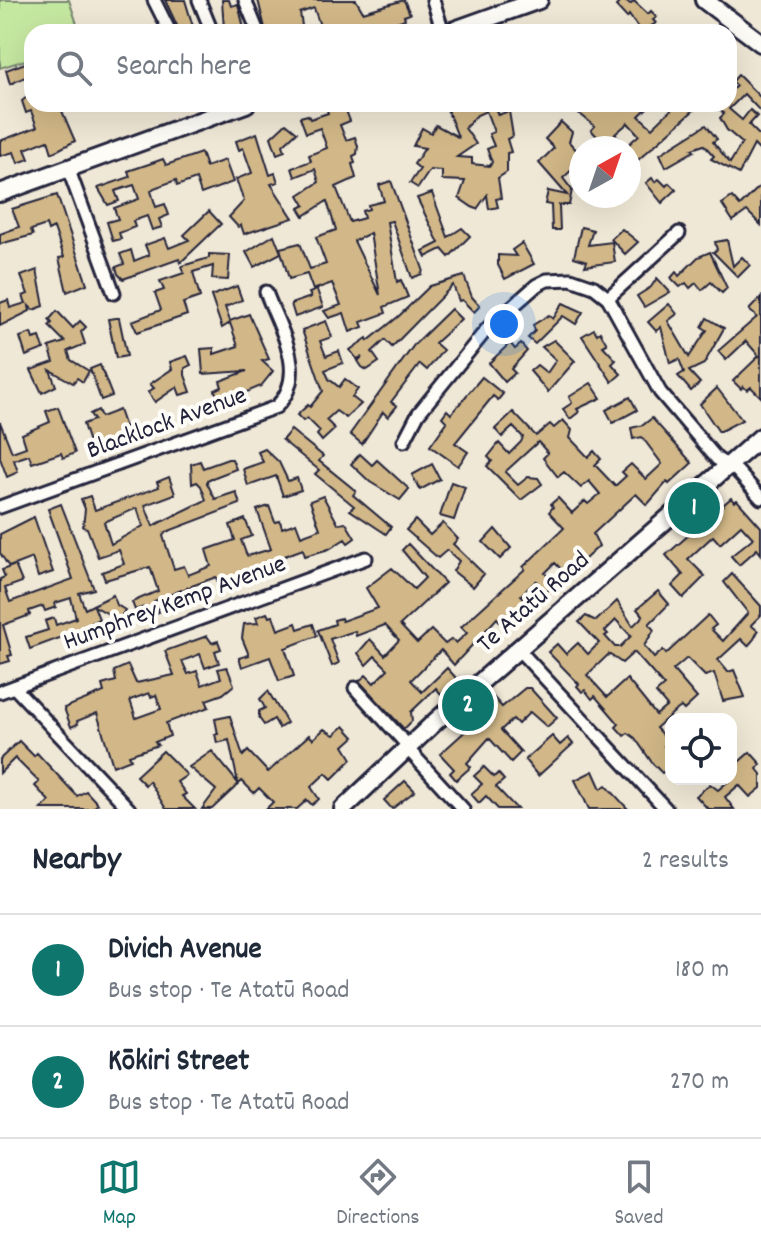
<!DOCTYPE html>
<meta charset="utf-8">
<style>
body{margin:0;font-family:Dekko,sans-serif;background:#f2f2f3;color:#1f2937}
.controls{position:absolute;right:24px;bottom:24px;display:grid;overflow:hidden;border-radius:16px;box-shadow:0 8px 32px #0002}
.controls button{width:72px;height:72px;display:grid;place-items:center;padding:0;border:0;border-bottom:2px solid #e0e1e3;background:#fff;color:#1f2937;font:40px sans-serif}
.compass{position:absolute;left:569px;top:136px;width:72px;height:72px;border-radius:50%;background:#fff;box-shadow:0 8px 32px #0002;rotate:40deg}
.you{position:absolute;left:504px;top:324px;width:28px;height:28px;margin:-20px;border:6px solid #fff;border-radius:50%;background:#1a73e8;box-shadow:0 0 0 12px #1a73e833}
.badge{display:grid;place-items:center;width:52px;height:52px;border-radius:50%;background:#0f766e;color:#fff;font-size:26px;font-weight:700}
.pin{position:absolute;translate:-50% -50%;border:4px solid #fff;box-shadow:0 2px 8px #0006}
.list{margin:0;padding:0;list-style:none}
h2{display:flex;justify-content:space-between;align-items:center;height:104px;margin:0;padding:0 32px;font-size:34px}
h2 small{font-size:26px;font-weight:400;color:#747a83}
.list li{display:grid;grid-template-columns:52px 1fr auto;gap:24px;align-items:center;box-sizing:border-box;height:112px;padding:0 32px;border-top:2px solid #e0e1e3}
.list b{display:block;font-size:30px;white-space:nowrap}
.list p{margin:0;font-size:26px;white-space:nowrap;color:#747a83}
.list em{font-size:26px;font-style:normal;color:#747a83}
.icon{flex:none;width:44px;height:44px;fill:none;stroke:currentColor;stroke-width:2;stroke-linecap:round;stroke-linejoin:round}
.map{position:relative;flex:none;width:761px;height:809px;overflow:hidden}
.search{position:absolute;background:#fff;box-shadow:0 8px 32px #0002;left:24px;right:24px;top:24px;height:88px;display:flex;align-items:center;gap:20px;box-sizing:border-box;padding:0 28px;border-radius:24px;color:#747a83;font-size:30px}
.sheet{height:328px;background:#fff}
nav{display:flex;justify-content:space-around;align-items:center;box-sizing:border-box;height:112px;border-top:2px solid #e0e1e3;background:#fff;font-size:22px;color:#747a83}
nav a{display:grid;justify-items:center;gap:4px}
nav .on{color:#0f766e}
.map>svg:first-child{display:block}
</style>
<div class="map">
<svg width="761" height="809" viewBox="0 0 761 809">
<rect width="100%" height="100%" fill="#f0e8d6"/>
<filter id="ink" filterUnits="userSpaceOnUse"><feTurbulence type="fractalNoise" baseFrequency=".0125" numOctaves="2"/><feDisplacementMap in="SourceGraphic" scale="16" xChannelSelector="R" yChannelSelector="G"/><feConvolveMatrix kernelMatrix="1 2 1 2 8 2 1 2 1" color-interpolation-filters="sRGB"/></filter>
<g filter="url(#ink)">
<!-- green -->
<polygon fill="#c5e8a1" stroke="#74856e" stroke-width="2" points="0,0 69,0 79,30 32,32 32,58 0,68"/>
<!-- building -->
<g fill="#d2b888" stroke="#22223b" stroke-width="2" fill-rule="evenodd">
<polygon points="165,0 185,0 194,30 180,32"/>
<polygon points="222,0 229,0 231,6 238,4 245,32 224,29"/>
<polygon points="258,0 356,0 363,12 404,0 410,14 404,16 405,19 369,32 322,32 314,8 300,13 303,32 266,32"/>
<polygon points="622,0 631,4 634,1 648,14 651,11 657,17 653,20 656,23 641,32 629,15 627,18 616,6"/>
<polygon points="28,62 32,74 10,84 6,70"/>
<polygon points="738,75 761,98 761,112 744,94 729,109 742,120 750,110 757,116 749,125 761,137 761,152 754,145 739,174 711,159 714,156 704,145 692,149 694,151 666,167 660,154 706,125 717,139 713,142 730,163 742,143 727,130 720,118 724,114 715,104 729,104 729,93 736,86 732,82"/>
<polygon points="28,96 32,104 59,104 75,141 52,153 48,140 25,149 29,159 18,163 14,152 0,156 0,141 37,127 31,111 26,113 22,101"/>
<path d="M325 104 345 108 350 121 340 125 346 140 355 137 358 146 357 154 353 156 355 163 352 164 356 178 336 187 350 222 364 218 362 211 369 209 368 205 384 201 379 185 391 181 423 269 422 274 412 278 392 221 387 222 397 282 401 280 408 297 384 307 386 313 361 322 363 327 350 332 344 313 329 318 324 311 341 305 332 283 313 290 307 274 289 279 280 248 300 243 310 269 326 264 316 237 336 230 327 201 304 216 299 208 305 205 299 195 319 182 315 169 295 177 292 168 311 161 309 155 327 148 320 128 306 133 300 117 308 115 310 119 328 113ZM370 233 380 295 354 241Z"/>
<path d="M445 104H504L495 108 498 115 509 111 513 136 507 139 511 152 507 153V172L498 178 501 198 496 199 498 207 489 209 487 195 477 209 472 207 459 198 465 181 442 180V171L430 170 418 188 410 183 420 169 414 164 425 148 413 146 422 128 431 133 436 125 458 137ZM486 111 494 132 489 134 494 146 487 149 492 162 490 166 472 164V158L457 157 476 144 465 128 477 115Z"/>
<polygon points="581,104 651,104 639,116 652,128 677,104 691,104 694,110 629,168 629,144 639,135 628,123 615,134 628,148 608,148 591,130 595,126 576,111"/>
<polygon points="561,122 572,132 569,142 581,155 581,170 577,165 563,178 572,190 569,205 559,205 560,230 552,230 551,205 545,204 548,191 567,195 539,163 554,148 545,139"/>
<polygon points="286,123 297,132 283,145 285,151 277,154 271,137"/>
<polygon points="257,133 270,175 275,173 278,182 271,184 293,218 244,234 241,225 238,227 229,217 244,201 236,179 252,173 243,148 239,150 236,141"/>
<polygon points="201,153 206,167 225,160 233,182 201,194 196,179 177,186 176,180 154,188 151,191 156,207 165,204 169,215 159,219 162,227 152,230 147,216 133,221 135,227 119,233 121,239 113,241 107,222 118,219 114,208 139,199 134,185 115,191 119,201 108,205 98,188 130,177 128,171 149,164 163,159 166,165"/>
<polygon points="652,178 655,182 659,179 666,186 669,183 676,190 662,203 646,183"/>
<polygon points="761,185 761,225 747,211 733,221 722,204 732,197 740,206"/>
<polygon points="432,193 448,237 462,228 470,236 449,257 442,249 426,257 423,251 439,243 417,198"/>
<polygon points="57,195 87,284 67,292 59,258 64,257 54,228 48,231 46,225 31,230 33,235 0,244 0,234 19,227 12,209"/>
<polygon points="209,211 221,224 180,263 179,259 123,279 118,274 116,267 124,264 120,254 131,250 134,261 149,255 145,245 165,238 169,248 189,240 184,235"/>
<polygon points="581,227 593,230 588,245 612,242 615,262 585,266 587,261 574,257"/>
<polygon points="622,229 638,242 625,254 611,239"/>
<polygon points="274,235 281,253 254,267 246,252"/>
<polygon points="727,240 733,266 742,257 750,265 738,277 713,252 717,250 715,242"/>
<polygon points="522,243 534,264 505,279 498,265 498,255 516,256 512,250"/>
<polygon points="710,252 727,288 722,293 711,282 702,290 696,283 690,288 686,283 680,287 671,278 676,272 679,276 698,257"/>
<polygon points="209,254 230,255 228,280 212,279 213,266 193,272 200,297 183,303 187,315 137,332 132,321 161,310 155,293 164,290 160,281 184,273 182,266 209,258"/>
<polygon points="37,270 44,306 33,310 29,306 30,311 0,326 0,303 8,300 10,308 26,303 23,296 28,294 21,276"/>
<polygon points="464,276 472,297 480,306 474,312 462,300 459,301 453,285 392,347 385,340 372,352 379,362 367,370 362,367 358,361 362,357 357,359 350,350 367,338 368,341 399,316 430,286"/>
<polygon points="657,278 670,292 644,307 637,296 651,287"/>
<polygon points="237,286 242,300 225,307 230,321 249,314 269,359 262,361 273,371 261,386 219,404 215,390 222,387 220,381 247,371 203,374 201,349 214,348 214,354 238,346 230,323 222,328 211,296"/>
<polygon points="317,290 323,307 295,317 291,304 311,297 309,293"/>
<polygon points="761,297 761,397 751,387 747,390 743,386 741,389 733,381 759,356 746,341 726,360 718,351 757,317 749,310"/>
<polygon points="563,303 583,312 576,324 563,316 535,344 528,338 535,331 533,325 549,315 553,319"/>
<polygon points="669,304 677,314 668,321 689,357 707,330 702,327 707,318 724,328 704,364 689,371 700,383 691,391 678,376 684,372 679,359 670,363 661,327 656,331 648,322"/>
<polygon points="451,309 461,319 435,343 443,350 427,370 420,364 391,402 397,406 388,417 383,412 362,444 350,434 414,345"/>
<polygon points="57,311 73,328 80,321 86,327 81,332 85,344 68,351 71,360 89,371 83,382 77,378 73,383 50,370 56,386 42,393 31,370 54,362 49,347 65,342 49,326 52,323 49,320"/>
<polygon points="116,318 119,318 127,356 116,358 108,319"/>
<polygon points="326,321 332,337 320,341 326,356 339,351 343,363 325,370 329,379 339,387 345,379 358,389 352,397 361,404 346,418 336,411 326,420 335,429 322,441 317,435 320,431 307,418 303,421 297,415 308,405 310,407 323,391 302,330"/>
<polygon points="594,329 597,334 600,332 607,344 603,346 616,360 612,364 621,374 612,382 582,336"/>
<polygon points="31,333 33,339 40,337 44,349 26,356 20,337"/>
<polygon points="554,340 575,361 548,392 530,371 537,365 547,373 556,360 542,347"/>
<polygon points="510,343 515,349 521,344 527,351 511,369 515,373 505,382 489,363"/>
<polygon points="187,356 191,365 185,368 185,375 191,392 180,395 177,387 155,402 148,392 154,388 150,384 172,369 170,362"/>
<polygon points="100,365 112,396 101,400 90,369"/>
<polygon points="482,377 503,394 498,400 493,396 455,443 468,452 458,466 430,446 447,422 442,417 447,410 451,414"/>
<polygon points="591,383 601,398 577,409 579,412 570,419 563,409 572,403 569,397"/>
<polygon points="717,388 742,420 719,432 700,404"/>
<polygon points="630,397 637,410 613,423 606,410"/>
<polygon points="58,407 75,453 63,458 61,453 32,463 29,455 14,460 18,472 7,477 0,458 0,422 12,452 26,447 22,434 50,422 46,411"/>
<polygon points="98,410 101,417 119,410 125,427 130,425 134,435 91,449 83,424 94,420 90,414"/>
<polygon points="513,412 536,436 550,424 554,428 563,420 572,430 570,438 588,457 594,451 601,459 595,465 615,486 626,476 622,472 631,464 646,479 662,464 642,437 633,439 631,428 643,425 652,418 692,463 669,484 667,482 647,505 636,494 593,534 599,546 571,572 568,568 564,572 555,563 545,573 555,584 546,592 536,581 521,595 526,600 501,623 497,618 454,665 441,650 411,680 422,692 447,668 457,679 441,694 436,688 411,712 412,721 404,729 359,681 366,675 374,683 388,669 375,656 366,665 358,653 370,639 385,655 399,640 385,625 356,636 355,631 330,639 339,663 332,666 318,630 335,624 334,620 341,618 342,621 378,608 366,588 392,568 414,589 425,578 402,550 408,544 445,583 400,625 417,643 431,630 445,644 452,639 456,643 467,633 461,627 525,569 523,567 564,528 549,512 553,507 551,504 558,498 572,513 585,501 588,504 600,494 589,481 581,488 564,472 558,477 543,458 548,453 538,442 505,472 518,485 528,477 538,478 542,484 521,500 487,466 492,461 488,457 499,443 509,454 521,442 523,437 513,427 502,437 495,429"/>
<polygon points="291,430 323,456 319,461 356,491 353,495 391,527 386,534 350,510 354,506 315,474 319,470 282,440"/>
<polygon points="265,449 279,462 288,481 297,478 301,490 283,496 276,476 248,486 243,469 263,462 258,452"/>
<polygon points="360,454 372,465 377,460 409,489 400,500 370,482 351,464"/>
<path d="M228 459H232L236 469 207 480V483L215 499 236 492 240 504 166 532 163 536 174 569 184 566 188 575 211 566 206 550 235 540 230 525 245 519 252 536 241 540 247 556 271 549 257 510 269 506 275 522 280 521 282 528 296 523 301 536 320 529 310 501 323 496 338 524 346 523 355 538 348 543 345 539 329 549 305 556 303 549 287 555 220 588 216 577 189 587 154 601 159 612 148 616 145 607 135 610 132 602 158 591 150 567 105 580 102 572 124 564 119 550 98 557 87 528 83 527 85 509 81 499 90 496 95 510 159 487 157 482 169 477 175 494 145 505 153 526 206 500 201 486 197 482 192 484 191 464 200 461 203 468ZM137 508 143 526 111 544 104 522Z"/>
<polygon points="432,464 440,479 420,490 412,475"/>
<polygon points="451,482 465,487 454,520 440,516"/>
<polygon points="731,498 734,502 737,500 761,527 761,554 757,549 739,565 731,556 753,538 741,525 720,544 713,536 688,559 705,576 683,598 672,586 683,575 666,555"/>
<polygon points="61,504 94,589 79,593 85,609 113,595 117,605 125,610 119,620 94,606 99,619 93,622 96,632 83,637 81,630 30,649 26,637 48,630 45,621 54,618 56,625 76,618 71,598 55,603 56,607 45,611 43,606 29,611 30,615 3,625 12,655 8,656 10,661 0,664 0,579 5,577 2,570 15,565 22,582 5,588 10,602 73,579 48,509"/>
<polygon points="34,517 53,572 38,577 32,558 9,567 0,553 0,534"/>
<polygon points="415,520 430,535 443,523 458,539 453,544 484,574 473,587 453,571 459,561 447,550 438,558 406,530"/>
<polygon points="495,529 511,548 500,559 483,542"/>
<path d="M732 574 761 606V615L751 625 758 631 754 639 748 646 741 639 718 660 728 672 734 670 745 697 723 701 714 673 705 676 687 658 673 670 697 698 684 710 681 707 674 712 656 728 669 742 664 746 671 754V779L666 770 662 773 653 764 635 738 628 733 624 736 616 727 619 724 595 696 592 699 585 690 582 692 577 686 579 684 548 652 557 644 566 654 578 643 588 654 599 643 579 622 586 616 596 621 617 601 633 626 643 616 637 609 658 591 669 604 649 624 654 630 644 646 654 658 663 650 666 654 708 615 716 625 711 629 723 641 748 613 724 582ZM616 620 631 636 620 647H615L605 636 608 634 605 631ZM634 652 664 686 656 693 667 706 656 715 627 679 607 697 587 675 609 654 622 663Z"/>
<polygon points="267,613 269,617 273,616 278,630 296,623 298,629 313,624 317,636 285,648 294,676 279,681 270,657 242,667 239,658 249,655 242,638 244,624 258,623 256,617"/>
<path d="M207 636 212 643 218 641 221 649 215 651 219 663 205 668 200 654 182 661 188 674 197 671 202 685 221 678 218 669 227 667 234 685 223 694 206 700 209 707 166 723 170 736 155 742 158 745 129 755 131 759 113 766 97 713 77 721 78 724 71 727 64 708 104 692 102 685 116 681 114 671 128 665 136 683 174 675 165 651ZM149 693 151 697 156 695 161 709 136 718 130 700Z"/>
<polygon points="525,688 530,688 557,718 547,727 530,712 518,724 513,719 501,730 521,752 511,762 489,738 467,763 471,767 456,780 450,773 454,769 440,754 491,708 487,704 493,697 502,707"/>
<polygon points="268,691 287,723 279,728 274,719 264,725 259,718 259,711 265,708 260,699"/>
<polygon points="230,716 243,756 248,751 268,772 309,735 313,739 324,729 334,735 344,726 354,737 344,746 352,759 332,779 326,773 311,787 319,799 312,805 307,800 297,809 266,809 273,802 259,788 254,793 242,781 212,809 202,809 216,790 189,767 212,751 238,783 229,740 217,743 215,734 218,734 215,719"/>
<polygon points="552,736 560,745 568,738 573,744 538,776 525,760"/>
<polygon points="19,741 34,756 37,753 77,796 86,791 98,804 92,809 41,809 49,801 35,786 39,782 15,758 0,773 0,759"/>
<polygon points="163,751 187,775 177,782 186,794 182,796 195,809 166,809 149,781 145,785 136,776"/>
<polygon points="750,752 761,764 757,769 761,774 761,788 750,797 739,785 725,797 734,809 708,809 696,796 710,784 718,790 731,779 734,776 731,769"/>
<polygon points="484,767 494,777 498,773 504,780 496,787 517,809 498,809 486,796 479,803 471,794 482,784 474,776"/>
<polygon points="593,771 601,789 606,785 628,809 589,809 575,780"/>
<polygon points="405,781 415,791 392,809 384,800"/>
</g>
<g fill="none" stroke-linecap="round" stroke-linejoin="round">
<defs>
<g id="street">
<polyline points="154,0 170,32"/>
<polyline points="199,0 212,32"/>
<polyline points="245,0 258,32"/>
<polyline points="433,0 443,32"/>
<polyline points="68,168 114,293"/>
<polyline points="608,298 679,233"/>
<polyline points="404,441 418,414 487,329 537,285 547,280 571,279 594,287 608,298 660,392 717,459 737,471 761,498"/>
<path d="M0 507 276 407C310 374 279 328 266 292"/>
<polyline points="518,649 666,809"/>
<polyline points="14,687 129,809"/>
<polyline points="355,688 409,747"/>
<polyline points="0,692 366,558"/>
<polyline points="407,748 463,809"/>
</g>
<g id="secondary">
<polyline points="704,0 761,43"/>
<polyline points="449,32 539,0"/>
<polyline points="0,193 246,104"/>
<polyline points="343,809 436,721 761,437"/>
</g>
</defs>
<!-- street casing -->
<use href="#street" stroke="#22223b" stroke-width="17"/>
<!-- secondary casing -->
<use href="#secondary" stroke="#22223b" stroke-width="22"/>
<!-- street -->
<use href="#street" stroke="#fdfcf7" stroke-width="11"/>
<!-- secondary -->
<use href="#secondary" stroke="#fdfcf7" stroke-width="16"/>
</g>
</g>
<g text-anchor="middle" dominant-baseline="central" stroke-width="8" stroke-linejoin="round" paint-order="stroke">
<!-- street labels -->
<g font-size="26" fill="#22223b" stroke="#fdfcf7">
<text transform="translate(167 424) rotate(-20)">Blacklock Avenue</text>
<text transform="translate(534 603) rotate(-41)">Te Atatū Road</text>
<text transform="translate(175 604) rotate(-20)">Humphrey Kemp Avenue</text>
</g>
</g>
</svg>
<div class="controls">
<button><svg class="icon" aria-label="locate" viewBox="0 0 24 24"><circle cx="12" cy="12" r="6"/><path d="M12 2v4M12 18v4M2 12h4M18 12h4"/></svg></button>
</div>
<svg class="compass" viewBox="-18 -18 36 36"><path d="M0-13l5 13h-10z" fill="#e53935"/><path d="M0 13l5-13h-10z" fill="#747a83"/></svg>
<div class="you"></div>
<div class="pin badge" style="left:694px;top:508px">1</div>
<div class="pin badge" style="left:468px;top:705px">2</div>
<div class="search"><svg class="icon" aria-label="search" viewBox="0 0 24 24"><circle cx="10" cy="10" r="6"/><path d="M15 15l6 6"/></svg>Search here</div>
</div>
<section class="sheet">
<h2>Nearby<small>2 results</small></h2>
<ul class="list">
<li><span class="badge">1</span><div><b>Divich Avenue</b><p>Bus stop · Te Atatū Road</p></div><em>180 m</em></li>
<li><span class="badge">2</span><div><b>Kōkiri Street</b><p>Bus stop · Te Atatū Road</p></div><em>270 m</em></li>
</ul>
</section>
<nav>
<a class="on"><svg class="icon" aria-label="map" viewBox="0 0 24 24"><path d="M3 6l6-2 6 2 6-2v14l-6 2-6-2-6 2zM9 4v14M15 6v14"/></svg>Map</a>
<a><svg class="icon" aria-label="directions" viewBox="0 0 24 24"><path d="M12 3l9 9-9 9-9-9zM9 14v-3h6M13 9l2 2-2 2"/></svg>Directions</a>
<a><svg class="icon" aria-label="saved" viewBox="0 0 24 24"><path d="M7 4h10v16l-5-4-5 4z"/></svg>Saved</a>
</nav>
